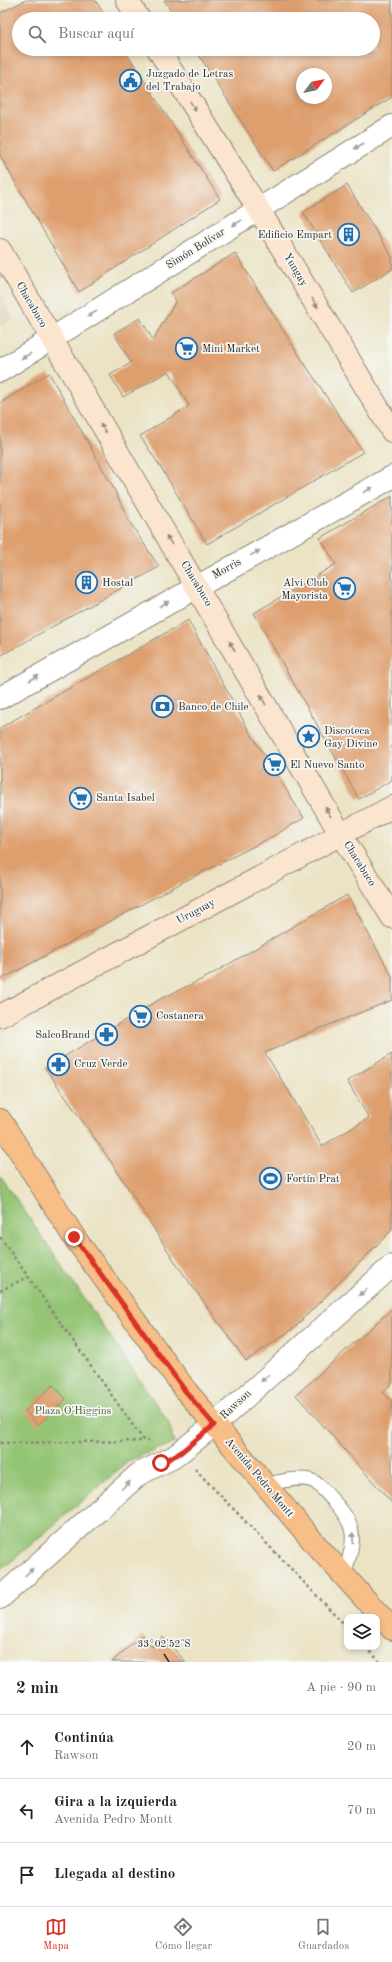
<!DOCTYPE html>
<html lang="es">
<meta charset="utf-8">
<style>
body{margin:0;font-family:"Old Standard TT",serif;background:#f2f2f2;color:#222}
.controls{position:absolute;right:12px;bottom:12px;display:grid;overflow:hidden;border-radius:8px;box-shadow:0 2px 6px #0003}
.controls button{width:36px;height:36px;display:grid;place-items:center;padding:0;border:0;border-bottom:1px solid #e0e0e0;background:#fff;color:#222;font:20px sans-serif}
.compass{position:absolute;left:296px;top:68px;width:36px;height:36px;border-radius:50%;background:#fff;box-shadow:0 2px 6px #0003;rotate:58deg}
.stop{position:absolute;width:12px;height:12px;margin:-9px;border:3px solid #d93025;border-radius:50%;background:#fff}
.stop.end{background:#d93025;border-color:#fff;box-shadow:0 1px 4px #0008}
.list{margin:0;padding:0;list-style:none}
h2{display:flex;justify-content:space-between;align-items:center;height:52px;margin:0;padding:0 16px;font-size:17px}
h2 small{font-size:13px;font-weight:400;color:#767676}
.list li{display:grid;grid-template-columns:26px 1fr auto;gap:12px;align-items:center;box-sizing:border-box;height:64px;padding:0 16px;border-top:1px solid #e0e0e0}
.list b{display:block;font-size:15px;white-space:nowrap}
.list p{margin:0;font-size:13px;white-space:nowrap;color:#767676}
.list em{font-size:13px;font-style:normal;color:#767676}
.icon{flex:none;width:22px;height:22px;fill:none;stroke:currentColor;stroke-width:2;stroke-linecap:round;stroke-linejoin:round}
.map{position:relative;flex:none;width:392px;height:1662px;overflow:hidden}
.search{position:absolute;background:#fff;box-shadow:0 2px 6px #0003;left:12px;right:12px;top:12px;height:44px;display:flex;align-items:center;gap:10px;box-sizing:border-box;padding:0 14px;border-radius:22px;color:#767676;font-size:15px}
.sheet{height:244px;background:#fff}
nav{display:flex;justify-content:space-around;align-items:center;box-sizing:border-box;height:56px;border-top:1px solid #e0e0e0;background:#fff;font-size:11px;color:#767676}
nav a{display:grid;justify-items:center;gap:2px}
nav .on{color:#d93025}
.map>svg:first-child{display:block}
</style>
<div class="map">
<svg width="392" height="1662" viewBox="0 0 392 1662">
<rect width="100%" height="100%" fill="#f6f6f2"/>
<filter id="ink" filterUnits="userSpaceOnUse"><feTurbulence type="fractalNoise" baseFrequency=".025" numOctaves="2"/><feDisplacementMap in="SourceGraphic" scale="8" xChannelSelector="R" yChannelSelector="G"/><feConvolveMatrix kernelMatrix="1 2 1 2 8 2 1 2 1" color-interpolation-filters="sRGB"/></filter>
<filter id="wash" filterUnits="userSpaceOnUse"><feTurbulence type="fractalNoise" baseFrequency=".012" numOctaves="4" result="noise"/><feDisplacementMap in="SourceGraphic" scale="16" xChannelSelector="R" yChannelSelector="G"/><feGaussianBlur stdDeviation="0.9" result="paint"/><feColorMatrix in="noise" values="0 0 0 0 0 0 0 0 0 0 0 0 0 0 0 0 0 1.4 0 .05"/><feComposite in="paint" operator="in"/></filter>
<g filter="url(#wash)">
<rect width="100%" height="100%" fill="#ebe3c4"/>
<!-- built -->
<polygon fill="#dcd4b4" points="0,294 14,318 0,327"/>
<!-- park -->
<polygon fill="#94c575" stroke="#607850" points="0,1175 169,1423 174,1443 130,1460 0,1571"/>
<g id="blocks">
<!-- building -->
<g fill="#de9f6e" fill-rule="evenodd">
<polygon points="26,0 95,0 107,19 19,19 19,49 124,49 220,199 79,292 0,156 0,13"/>
<path d="M164 0H392V97L273 171 195 49H373V19H176ZM302 74H326V98H302Z"/>
<polygon points="347,185 392,257 392,269 353,293 303,212"/>
<polygon points="235,253 293,346 363,452 207,544 160,466 140,436 189,406 169,371 123,397 110,375 131,363 114,333 140,318 153,340 176,301 171,293"/>
<polygon points="49,373 114,489 129,521 159,567 0,656 0,403"/>
<polygon points="392,496 392,780 359,799 254,613 336,564 320,538"/>
<polygon points="188,620 249,731 304,818 268,839 189,879 0,980 0,728"/>
<polygon points="347,895 392,976 392,1000 309,1033 265,1053 322,1146 369,1118 347,1081 392,1054 392,1230 294,1328 246,1361 177,1265 114,1166 45,1068 162,998 205,978"/>
<polygon points="392,1309 392,1384 383,1392 392,1402 392,1503 296,1395"/>
<polygon points="53,1385 66,1399 38,1425 25,1411"/>
<polygon points="142,1635 152,1647 163,1637 186,1662 112,1662"/>
</g>
</g>
</g>
<g filter="url(#ink)">
<use href="#blocks" fill-opacity="0" stroke="#8b8778" stroke-width="1"/>
<g fill="none" stroke-linecap="round" stroke-linejoin="round">
<defs>
<path id="lane" d="M264 1485C278 1482 296 1477 310 1480 318 1482 325 1492 331 1498 359 1528 355 1538 344 1576"/>
<g id="street">
<polyline points="0,371 392,126"/>
<polyline points="0,698 392,477"/>
<polyline points="0,1598 139,1474 174,1457 214,1425 392,1266"/>
</g>
<g id="secondary">
<polyline points="127,0 139,19"/>
<polyline points="158,49 259,210 392,431"/>
<polyline points="0,250 341,835 392,917"/>
<polyline points="0,1016 392,807"/>
</g>
<polyline id="primary" points="0,1120 74,1237 187,1392 317,1546 392,1629"/>
</defs>
<!-- lane casing -->
<use href="#lane" stroke="#8b8778" stroke-width="15"/>
<!-- street casing -->
<use href="#street" stroke="#8b8778" stroke-width="24"/>
<!-- secondary casing -->
<use href="#secondary" stroke="#8b8778" stroke-width="24"/>
<!-- primary casing -->
<use href="#primary" stroke="#8b8778" stroke-width="24"/>
<!-- path -->
<g stroke="#8b8778" stroke-width="2.5" stroke-dasharray="3 3" stroke-linecap="butt">
<polyline points="0,1237 144,1441 152,1441"/>
<polyline points="0,1291 27,1277"/>
<polyline points="0,1443 144,1441"/>
<polyline points="195,1469 347,1627"/>
<polyline points="366,1647 380,1662"/>
</g>
<!-- lane -->
<use href="#lane" stroke="#fff" stroke-width="13"/>
<!-- street -->
<use href="#street" stroke="#fff" stroke-width="22"/>
<!-- secondary -->
<use href="#secondary" stroke="#fce5cf" stroke-width="22"/>
<!-- primary -->
<use href="#primary" stroke="#f7be87" stroke-width="22"/>
</g>
<!-- one-way arrows -->
<defs><path id="oneway-solid" d="M-6-.8H1V-3.2L6.5 0L1 3.2V.8H-6Z"/></defs>
<g fill="#94887d">
<use href="#oneway-solid" transform="translate(193 106) rotate(58)"/>
<use href="#oneway-solid" transform="translate(315 303) rotate(59)"/>
<use href="#oneway-solid" transform="translate(103 428) rotate(-121)"/>
<use href="#oneway-solid" transform="translate(169 540) rotate(-121)"/>
<use href="#oneway-solid" transform="translate(232 646) rotate(-120)"/>
<use href="#oneway-solid" transform="translate(263 700) rotate(-120)"/>
<use href="#oneway-solid" transform="translate(328 812) rotate(-120)"/>
</g>
<g fill="#a0a0a0">
<use href="#oneway-solid" transform="translate(359 146) rotate(148)"/>
<use href="#oneway-solid" transform="translate(237 223) rotate(148)"/>
<use href="#oneway-solid" transform="translate(92 314) rotate(149)"/>
<use href="#oneway-solid" transform="translate(26 356) rotate(148)"/>
<use href="#oneway-solid" transform="translate(368 490) rotate(-29)"/>
<use href="#oneway-solid" transform="translate(255 553) rotate(-29)"/>
<use href="#oneway-solid" transform="translate(164 604) rotate(-29)"/>
<use href="#oneway-solid" transform="translate(34 678) rotate(-30)"/>
<use href="#oneway-solid" transform="translate(363 1292) rotate(138)"/>
<use href="#oneway-solid" transform="translate(265 1378) rotate(138)"/>
<use href="#oneway-solid" transform="translate(126 1485) rotate(-42)"/>
<use href="#oneway-solid" transform="translate(353 1538) rotate(-94)"/>
<use href="#oneway-solid" transform="translate(29 1572) rotate(-42)"/>
</g>
</g>
<g fill="none" stroke-linecap="round" stroke-linejoin="round" filter="url(#ink)">
<!-- route -->
<polyline stroke="#d93025" stroke-width="5" points="74,1237 186,1392 214,1425 180,1453 161,1463"/>
</g>
<!-- ticks -->
<path fill="none" stroke="#2b2b2b" stroke-width="1.5" d="M164 1654 169 1662"/>
<!-- icons -->
<defs>
<symbol id="civic-ring" viewBox="-11 -11 22 22"><circle r="9.5" fill="#f6f6f2" stroke="#1f6fb2" stroke-width="1.5"/><path d="M-.6-6.5H3V-4.5H.6V-3L4-1V1h2V6H-6V1h2V-1L-.6-3ZM-1.2 2.5V6h2.4V2.5Z" fill="#1f6fb2"/></symbol>
<symbol id="building-ring" viewBox="-11 -11 22 22"><circle r="9.5" fill="#f6f6f2" stroke="#1f6fb2" stroke-width="1.5"/><path d="M-4-6H4V6H1V3H-1V6H-4ZM-2.5-4.3h1.7v1.8h-1.7ZM.8-4.3h1.7v1.8H.8ZM-2.5-1h1.7V.8h-1.7ZM.8-1h1.7V.8H.8Z" fill="#1f6fb2"/></symbol>
<symbol id="supermarket-ring" viewBox="-11 -11 22 22"><circle r="9.5" fill="#f6f6f2" stroke="#1f6fb2" stroke-width="1.5"/><path d="M-6-5.5h2.5l.6 2H6L4.5 2H-2.5L-4.4-4H-6ZM-1.5 3.2a1.3 1.3 0 1 0 .1 0ZM3 3.2a1.3 1.3 0 1 0 .1 0Z" fill="#1f6fb2"/></symbol>
<symbol id="bank-ring" viewBox="-11 -11 22 22"><circle r="9.5" fill="#f6f6f2" stroke="#1f6fb2" stroke-width="1.5"/><path d="M-6-4H6V4H-6ZM0-2.3a2.3 2.3 0 1 0 0 4.6a2.3 2.3 0 1 0 0-4.6Z" fill="#1f6fb2"/></symbol>
<symbol id="sight-ring" viewBox="-11 -11 22 22"><circle r="9.5" fill="#f6f6f2" stroke="#1f6fb2" stroke-width="1.5"/><path d="M0-6L1.8-2.2L6-1.7L2.9 1.2L3.7 5.4L0 3.3L-3.7 5.4L-2.9 1.2L-6-1.7L-1.8-2.2Z" fill="#1f6fb2"/></symbol>
<symbol id="pharmacy-ring" viewBox="-11 -11 22 22"><circle r="9.5" fill="#f6f6f2" stroke="#1f6fb2" stroke-width="1.5"/><path d="M-2-6h4v4h4v4h-4v4h-4v-4h-4v-4h4Z" fill="#1f6fb2"/></symbol>
<symbol id="stadium-ring" viewBox="-11 -11 22 22"><circle r="9.5" fill="#f6f6f2" stroke="#1f6fb2" stroke-width="1.5"/><path d="M0-5a6.5 5 0 1 0 0 10a6.5 5 0 1 0 0-10ZM-3.5-1.8h7v3.6h-7Z" fill="#1f6fb2"/></symbol>
</defs>
<g fill-rule="evenodd">
<use href="#civic-ring" x="118" y="68" width="25" height="25"/>
<use href="#building-ring" x="336" y="222" width="25" height="25"/>
<use href="#supermarket-ring" x="174" y="336" width="25" height="25"/>
<use href="#building-ring" x="74" y="570" width="25" height="25"/>
<use href="#supermarket-ring" x="332" y="576" width="25" height="25"/>
<use href="#bank-ring" x="150" y="694" width="25" height="25"/>
<use href="#sight-ring" x="296" y="724" width="25" height="25"/>
<use href="#supermarket-ring" x="262" y="752" width="25" height="25"/>
<use href="#supermarket-ring" x="68" y="786" width="25" height="25"/>
<use href="#supermarket-ring" x="128" y="1004" width="25" height="25"/>
<use href="#pharmacy-ring" x="94" y="1022" width="25" height="25"/>
<use href="#pharmacy-ring" x="46" y="1052" width="25" height="25"/>
<use href="#stadium-ring" x="258" y="1166" width="25" height="25"/>
</g>
<g text-anchor="middle" dominant-baseline="central" stroke-width="3.5" stroke-linejoin="round" paint-order="stroke">
<!-- poi labels -->
<g font-size="11" fill="#2b2b2b" stroke="#f6f6f2" text-anchor="start">
<text x="146" y="74">Juzgado de Letras<tspan x="146" dy="13">del Trabajo</tspan></text>
<text x="332" y="235" text-anchor="end">Edificio Empart</text>
<text x="202" y="349">Mini Market</text>
<text x="102" y="583">Hostal</text>
<text x="328" y="583" text-anchor="end">Alvi Club<tspan x="328" dy="13">Mayorista</tspan></text>
<text x="178" y="707">Banco de Chile</text>
<text x="324" y="731">Discoteca<tspan x="324" dy="13">Gay Divine</tspan></text>
<text x="290" y="765">El Nuevo Santo</text>
<text x="96" y="798">Santa Isabel</text>
<text x="156" y="1016">Costanera</text>
<text x="90" y="1035" text-anchor="end">SalcoBrand</text>
<text x="74" y="1064">Cruz Verde</text>
<text x="286" y="1179">Fortín Prat</text>
</g>
<!-- street labels -->
<g font-size="11" fill="#2b2b2b" stroke="#f6f6f2">
<text transform="translate(196 249) rotate(-32)">Simón Bolívar</text>
<text transform="translate(295 270) rotate(59)">Yungay</text>
<text transform="translate(31 305) rotate(60)">Chacabuco</text>
<text transform="translate(227 569) rotate(-29)">Morris</text>
<text transform="translate(196 584) rotate(59)">Chacabuco</text>
<text transform="translate(359 864) rotate(58)">Chacabuco</text>
<text transform="translate(196 912) rotate(-28)">Uruguay</text>
<text transform="translate(236 1405) rotate(-43)">Rawson</text>
<text transform="translate(259 1478) rotate(50)">Avenida Pedro Montt</text>
</g>
<!-- park labels -->
<g font-size="11" fill="#4a5941" stroke="#f6f6f2">
<text x="73" y="1411">Plaza O'Higgins</text>
</g>
</g>
<g font-size="10" text-anchor="middle" fill="#2b2b2b" stroke="#f6f6f2" stroke-width="3.5" stroke-linejoin="round" paint-order="stroke">
<text x="164" y="1647">33°02'52"S</text>
</g>
</svg>
<div class="controls">
<button><svg class="icon" aria-label="layers" viewBox="0 0 24 24"><path d="M12 4l9 5-9 5-9-5zM3 14l9 5 9-5"/></svg></button>
</div>
<svg class="compass" viewBox="-18 -18 36 36"><path d="M0-13l5 13h-10z" fill="#e53935"/><path d="M0 13l5-13h-10z" fill="#767676"/></svg>
<div class="stop" style="left:161px;top:1463px"></div>
<div class="stop end" style="left:74px;top:1237px"></div>
<div class="search"><svg class="icon" aria-label="search" viewBox="0 0 24 24"><circle cx="10" cy="10" r="6"/><path d="M15 15l6 6"/></svg>Buscar aquí</div>
</div>
<section class="sheet">
<h2>2 min<small>A pie · 90 m</small></h2>
<ul class="list">
<li><svg class="icon" aria-label="ahead" viewBox="0 0 24 24"><path d="M12 20V5M6 11l6-6 6 6"/></svg><div><b>Continúa</b><p>Rawson</p></div><em>20 m</em></li>
<li><svg class="icon" aria-label="left" viewBox="0 0 24 24"><path d="M17 20v-9H6M10 6l-5 5 5 5"/></svg><div><b>Gira a la izquierda</b><p>Avenida Pedro Montt</p></div><em>70 m</em></li>
<li><svg class="icon" aria-label="arrive" viewBox="0 0 24 24"><path d="M6 21V4h12l-3 4 3 4H6"/></svg><div><b>Llegada al destino</b></div></li>
</ul>
</section>
<nav>
<a class="on"><svg class="icon" aria-label="map" viewBox="0 0 24 24"><path d="M3 6l6-2 6 2 6-2v14l-6 2-6-2-6 2zM9 4v14M15 6v14"/></svg>Mapa</a>
<a><svg class="icon" aria-label="directions" viewBox="0 0 24 24"><path d="M12 3l9 9-9 9-9-9zM9 14v-3h6M13 9l2 2-2 2"/></svg>Cómo llegar</a>
<a><svg class="icon" aria-label="saved" viewBox="0 0 24 24"><path d="M7 4h10v16l-5-4-5 4z"/></svg>Guardados</a>
</nav>
